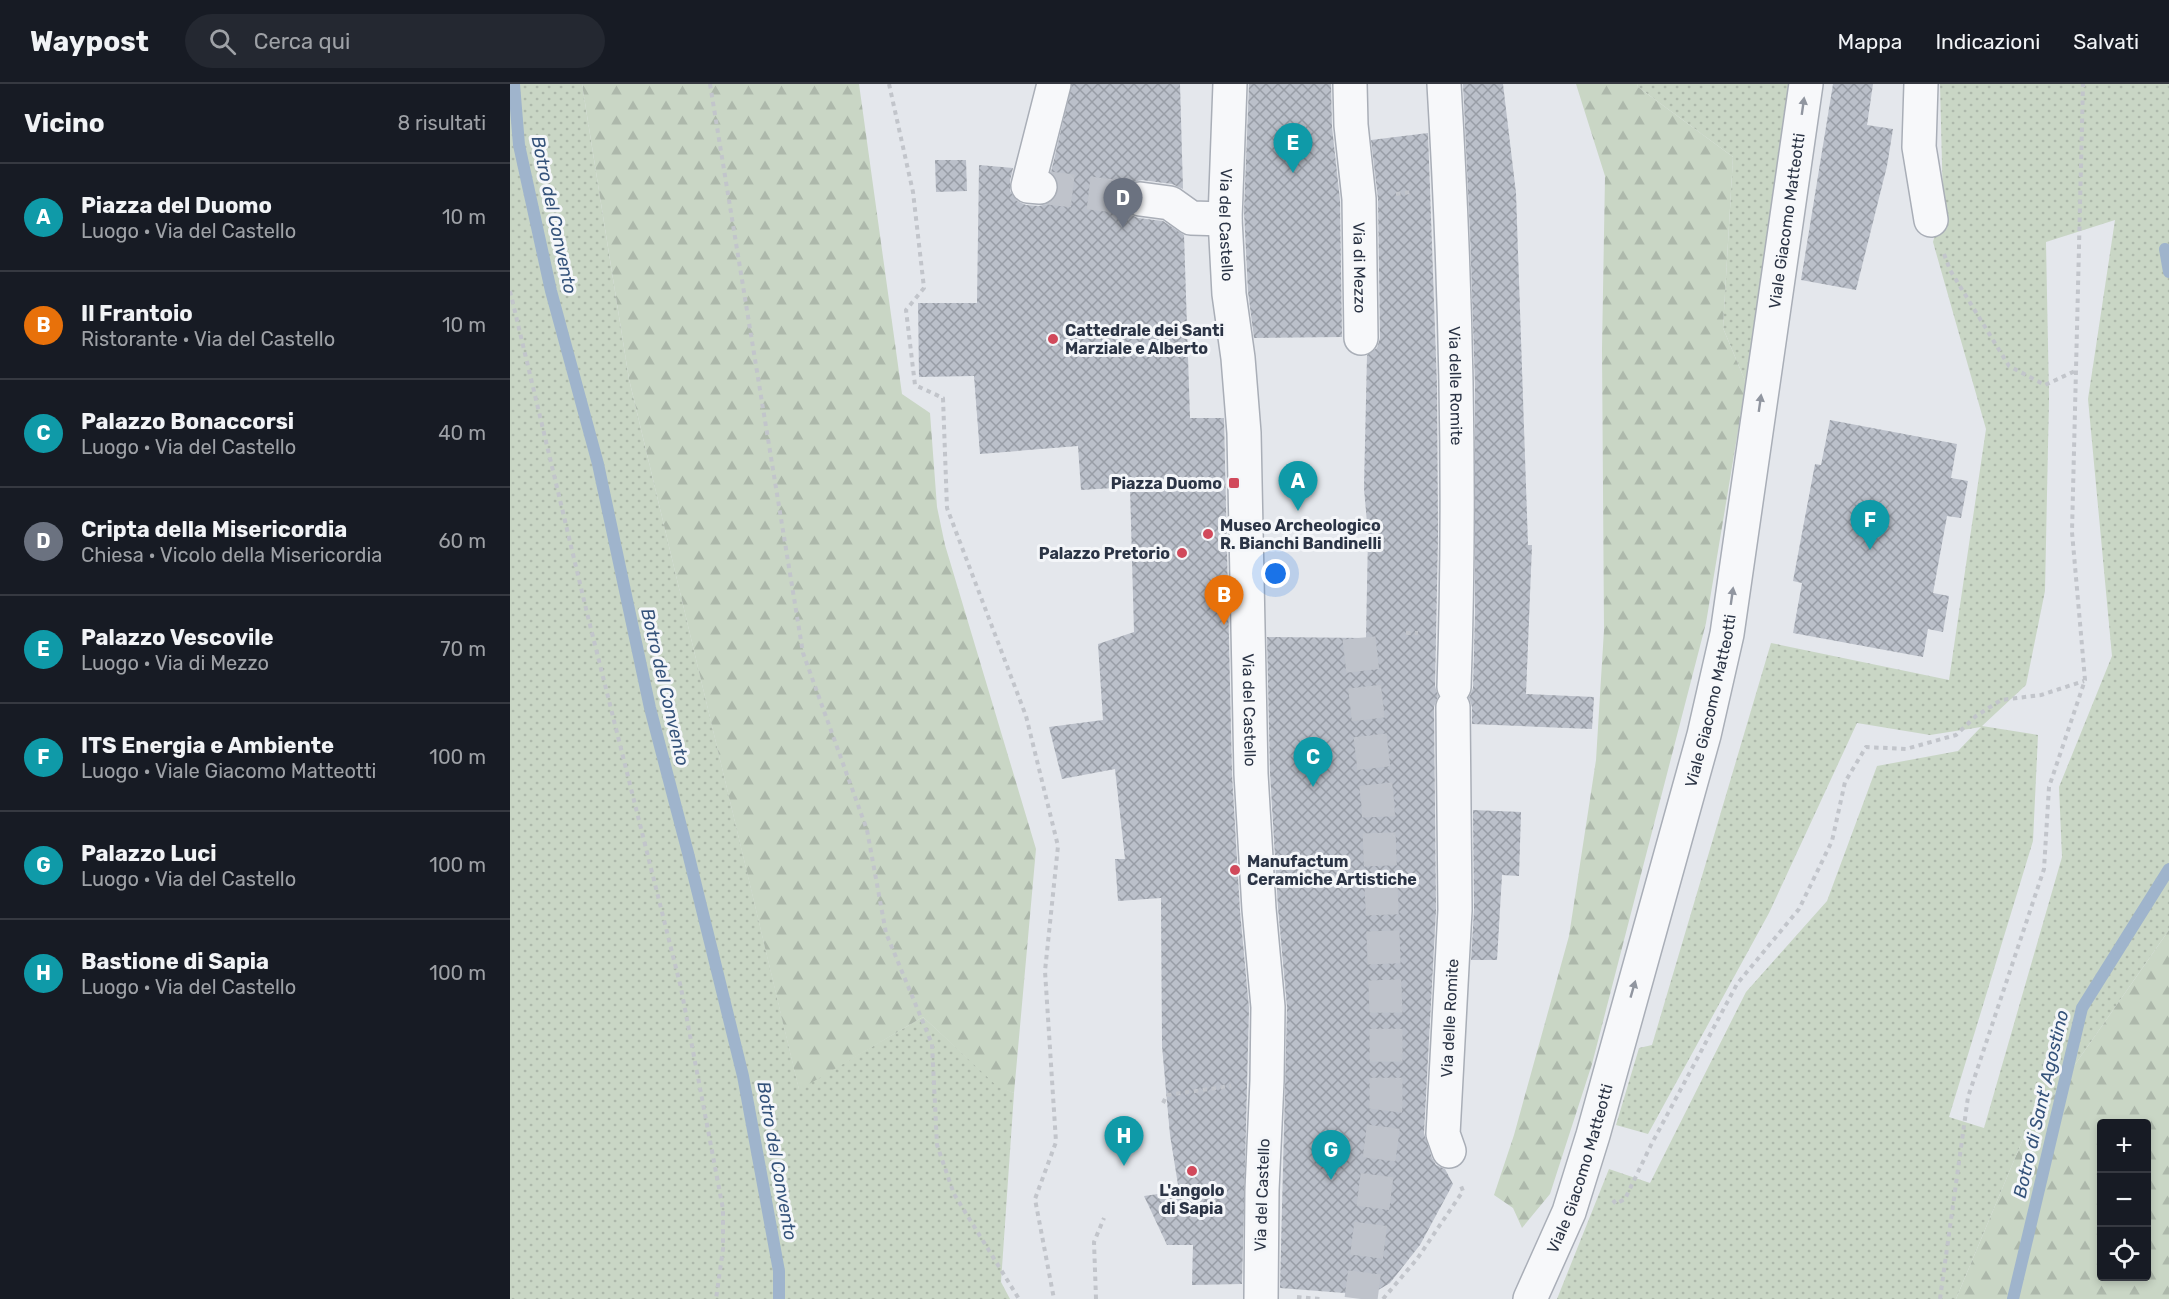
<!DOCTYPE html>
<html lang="it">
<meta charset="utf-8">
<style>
body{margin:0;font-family:Rubik,sans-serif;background:#242831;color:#f1f3f6}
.controls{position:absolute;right:18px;bottom:18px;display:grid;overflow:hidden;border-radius:6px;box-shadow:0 3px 9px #0003}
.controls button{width:54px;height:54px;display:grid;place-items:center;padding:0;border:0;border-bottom:2px solid #363941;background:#171b24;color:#f1f3f6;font:30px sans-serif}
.you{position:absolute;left:766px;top:490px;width:21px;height:21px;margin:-15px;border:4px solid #fff;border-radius:50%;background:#1a73e8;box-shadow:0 0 0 9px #1a73e833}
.badge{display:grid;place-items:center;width:39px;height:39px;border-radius:50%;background:#d1495b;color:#fff;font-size:20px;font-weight:700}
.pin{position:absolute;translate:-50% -50px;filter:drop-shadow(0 2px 3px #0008)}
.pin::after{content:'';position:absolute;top:32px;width:21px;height:18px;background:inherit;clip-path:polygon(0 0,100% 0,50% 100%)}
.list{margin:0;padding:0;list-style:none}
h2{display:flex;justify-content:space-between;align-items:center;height:78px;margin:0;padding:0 24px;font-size:26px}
h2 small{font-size:20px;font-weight:400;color:#9ea1a6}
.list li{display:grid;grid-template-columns:39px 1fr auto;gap:18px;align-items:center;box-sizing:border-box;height:108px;padding:0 24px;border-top:2px solid #363941}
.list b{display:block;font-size:22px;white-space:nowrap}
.list p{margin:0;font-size:20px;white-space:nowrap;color:#9ea1a6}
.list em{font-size:20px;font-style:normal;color:#9ea1a6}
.icon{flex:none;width:33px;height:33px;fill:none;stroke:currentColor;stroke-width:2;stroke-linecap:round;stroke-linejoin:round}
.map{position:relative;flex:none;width:1659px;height:1215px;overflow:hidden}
header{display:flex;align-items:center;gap:36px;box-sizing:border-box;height:84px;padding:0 30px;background:#171b24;border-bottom:2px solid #363941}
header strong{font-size:28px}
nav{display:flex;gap:33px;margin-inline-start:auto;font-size:21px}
.search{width:420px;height:54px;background:#242831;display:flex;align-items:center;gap:15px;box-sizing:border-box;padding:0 21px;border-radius:33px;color:#9ea1a6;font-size:22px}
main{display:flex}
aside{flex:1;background:#171b24}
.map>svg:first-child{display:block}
</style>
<header>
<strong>Waypost</strong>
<div class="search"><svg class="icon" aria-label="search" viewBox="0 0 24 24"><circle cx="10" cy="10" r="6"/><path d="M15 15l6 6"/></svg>Cerca qui</div>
<nav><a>Mappa</a><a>Indicazioni</a><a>Salvati</a></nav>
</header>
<main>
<aside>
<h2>Vicino<small>8 risultati</small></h2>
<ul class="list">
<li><span class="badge" style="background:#0f9aa8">A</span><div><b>Piazza del Duomo</b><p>Luogo · Via del Castello</p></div><em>10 m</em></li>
<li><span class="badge" style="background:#e8710a">B</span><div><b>Il Frantoio</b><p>Ristorante · Via del Castello</p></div><em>10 m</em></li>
<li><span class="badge" style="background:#0f9aa8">C</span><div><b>Palazzo Bonaccorsi</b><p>Luogo · Via del Castello</p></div><em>40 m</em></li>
<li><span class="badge" style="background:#6b7280">D</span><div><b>Cripta della Misericordia</b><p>Chiesa · Vicolo della Misericordia</p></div><em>60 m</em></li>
<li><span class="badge" style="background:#0f9aa8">E</span><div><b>Palazzo Vescovile</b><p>Luogo · Via di Mezzo</p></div><em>70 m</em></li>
<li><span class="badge" style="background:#0f9aa8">F</span><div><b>ITS Energia e Ambiente</b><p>Luogo · Viale Giacomo Matteotti</p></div><em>100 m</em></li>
<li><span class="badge" style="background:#0f9aa8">G</span><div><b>Palazzo Luci</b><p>Luogo · Via del Castello</p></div><em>100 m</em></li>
<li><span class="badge" style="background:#0f9aa8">H</span><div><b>Bastione di Sapia</b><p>Luogo · Via del Castello</p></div><em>100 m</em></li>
</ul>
</aside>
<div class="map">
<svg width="1659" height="1215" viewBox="0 0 1659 1215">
<defs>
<pattern id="grass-dots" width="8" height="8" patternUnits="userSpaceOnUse" patternTransform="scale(1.5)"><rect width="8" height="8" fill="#c9d6c5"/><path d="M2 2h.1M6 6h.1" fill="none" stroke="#adb8ab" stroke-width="1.8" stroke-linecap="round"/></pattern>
<pattern id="forest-firs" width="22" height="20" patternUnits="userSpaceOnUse" patternTransform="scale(1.5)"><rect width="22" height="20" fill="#c9d6c5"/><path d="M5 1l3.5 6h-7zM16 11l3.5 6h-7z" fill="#adb8ab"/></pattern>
<pattern id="building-cross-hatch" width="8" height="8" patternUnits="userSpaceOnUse" patternTransform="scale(1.5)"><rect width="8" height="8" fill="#bbc0ca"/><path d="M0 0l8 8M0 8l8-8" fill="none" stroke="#989da6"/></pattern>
</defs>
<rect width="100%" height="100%" fill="#e4e7ec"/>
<!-- grass -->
<g fill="url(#grass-dots)" fill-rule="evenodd">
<polygon points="0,0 72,0 119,295 289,1005 413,933 488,1002 504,1009 491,1198 500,1215 0,1215"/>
<polygon points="1127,0 1279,0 1236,299 1213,244 1223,73 1128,3"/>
<path d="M1430 0H1659V846L1513 1055 1446 1215H1047L1099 1085 1140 1099 1236 908 1317 817 1367 682 1448 667 1471 643 1420 651 1347 639 1259 829 1138 1050 1106 1041 1129 964 1142 961 1261 559 1439 596 1476 345 1423 158 1433 120ZM1605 136 1578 315 1602 572 1549 703 1552 773 1474 1044 1439 1033 1523 757 1528 651 1472 642 1516 601 1535 507 1539 314 1536 158Z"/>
</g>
<!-- forest -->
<g fill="url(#forest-firs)" fill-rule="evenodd">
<polygon points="72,0 349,0 392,310 420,329 427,423 435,461 526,765 504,1009 488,1003 413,933 289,1006 119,295"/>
<polygon points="1066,0 1127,0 1128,3 1223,73 1213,244 1236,299 1196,539 1082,980 1040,1110 1012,1144 1003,1124 984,1111 1004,1051 1059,852 1086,676 1094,546 1092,265 1095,92"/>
<path d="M1659 846V1215H1446L1513 1055ZM1592 1040H1636V1192H1592Z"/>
</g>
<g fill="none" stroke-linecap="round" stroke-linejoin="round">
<!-- stream -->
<g stroke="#9fb4cc" stroke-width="12">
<polyline points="4,0 9,61 41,207 88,380 140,624 178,769 233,992 269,1187 269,1215"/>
<polyline points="1655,165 1659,188"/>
<polyline points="1503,1215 1572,924 1659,785"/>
</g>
</g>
<!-- building -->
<g fill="url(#building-cross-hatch)">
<polygon points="562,0 670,0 673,105 662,100 632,96 623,98 616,103 611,113 613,123 619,130 628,134 653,137 674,151 680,334 714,334 722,690 730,827 739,924 732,1200 682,1201 683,1161 657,1161 634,1112 669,1107 660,1051 652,962 651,814 608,817 605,775 615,775 605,685 552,695 539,643 593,636 588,560 624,548 620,403 571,406 568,362 470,370 464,292 409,293 408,219 467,219 469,81 503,84 500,97 500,107 507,117 516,121 529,122 537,120 545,114 549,104 547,95 541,88"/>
<polygon points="739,0 821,0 822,43 830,116 832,253 744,254 738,208 734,127"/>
<polygon points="953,0 993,0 1006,109 1018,461 1022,461 1016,610 1084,613 1082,645 962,640 962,623 959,614 963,604 965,528 965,301 960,150"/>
<polygon points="1323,0 1363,0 1357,41 1383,45 1377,82 1346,206 1291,196"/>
<polygon points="918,49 927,302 928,452 925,602 928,612 924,623 926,826 914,1049 922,1074 926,1081 935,1085 943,1100 910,1161 880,1199 860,1211 770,1204 777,923 768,824 760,689 757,553 856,554 858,451 854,404 857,271 867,264 870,254 868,115 861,56"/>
<polygon points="425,76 456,76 457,107 426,108"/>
<polygon points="1320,336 1447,360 1441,394 1458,397 1451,434 1437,432 1423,509 1439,512 1433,548 1418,545 1413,573 1283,549 1292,499 1283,497 1305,380 1311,381"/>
<polygon points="963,726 1011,728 1009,792 992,791 987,876 961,876 964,826"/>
</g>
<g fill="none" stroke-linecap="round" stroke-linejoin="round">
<!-- minor-tunnel -->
<g stroke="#bfc3cb" stroke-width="33" stroke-dasharray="33 16" stroke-linecap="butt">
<polyline points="530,103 630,115"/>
<polyline points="849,554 868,721 876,928 876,1022 851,1215"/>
</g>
<defs>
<g id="minor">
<path id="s1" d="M720 0 715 135 719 210 728 274 734 349 741 690 749 825 758 923 757 997 752 1106 751 1215"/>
<path id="s2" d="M840 0 841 41 849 115 851 254"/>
<path id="s3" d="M934 0C946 201 951 402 944 603"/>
<polyline points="1411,0 1409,63 1421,136"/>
<polyline points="530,103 518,102 544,0"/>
<polyline points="630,115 660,119 681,134 715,135"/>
<path id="s4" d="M939 1067 933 1050 945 826 943 623"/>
<path id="s5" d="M1020 1215 1059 1128 1083 1051 1194 651 1217 550 1296 0"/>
</g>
</defs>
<!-- minor casing -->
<use href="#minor" stroke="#a9aeb7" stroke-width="36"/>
<!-- path -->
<g stroke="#c2c5cb" stroke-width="4" stroke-dasharray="4.5 4.5" stroke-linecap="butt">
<polyline points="200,0 293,569 357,746 376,849 422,960 427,1061 444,1110 509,1215"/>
<polyline points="379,0 403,108 414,204 396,226 405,301 433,314 437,424 516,632 548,762 535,887 546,1058 525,1115 544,1215"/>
<polyline points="886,110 902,108"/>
<polyline points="1434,170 1440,186 1499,282 1535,301 1565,287"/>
<polyline points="0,207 78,533 171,904 213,1125 213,1165 206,1215"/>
<polyline points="896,549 908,549"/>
<polyline points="653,1019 657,1011 721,1002"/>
<polyline points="1103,1116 1106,1120 1115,1115 1141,1061 1227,900 1289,825 1322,757 1335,698 1356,663 1396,665 1446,651 1466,632 1491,616 1531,611 1574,597"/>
<polyline points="787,1213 810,1215"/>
<polyline points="586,1215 584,1158 594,1134"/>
<polyline points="873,1215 907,1175 953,1107 951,1102"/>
<polyline points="1430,1215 1458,1013 1534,785 1539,703 1575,596 1562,448 1573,0"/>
</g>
<!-- minor -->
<use href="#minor" stroke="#f7f8fa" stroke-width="33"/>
</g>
<!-- one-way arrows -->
<defs><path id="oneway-solid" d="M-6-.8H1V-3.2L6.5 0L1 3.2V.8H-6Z" transform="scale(1.5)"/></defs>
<g fill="#9196a0">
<use href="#oneway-solid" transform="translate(1293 22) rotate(-82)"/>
<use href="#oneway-solid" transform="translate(1250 319) rotate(-82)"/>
<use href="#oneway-solid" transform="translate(1222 512) rotate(-82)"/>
<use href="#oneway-solid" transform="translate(1123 905) rotate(-74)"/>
</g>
<!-- markers -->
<g fill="#d1495b" stroke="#f4f6f9" stroke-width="2">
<circle cx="543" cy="255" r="6"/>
<rect x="718" y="393" width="12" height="12" rx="3"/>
<circle cx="698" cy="450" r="6"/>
<circle cx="672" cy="469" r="6"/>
<circle cx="725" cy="786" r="6"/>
<circle cx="682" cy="1087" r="6"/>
</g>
<g text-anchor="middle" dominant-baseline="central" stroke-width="6" stroke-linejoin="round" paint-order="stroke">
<!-- street labels -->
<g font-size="16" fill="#2b3445" stroke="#f4f6f9">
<text stroke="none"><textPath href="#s5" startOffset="1112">Viale Giacomo Matteotti</textPath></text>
<text stroke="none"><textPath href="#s1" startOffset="141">Via del Castello</textPath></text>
<text stroke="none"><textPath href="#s2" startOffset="184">Via di Mezzo</textPath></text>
<text stroke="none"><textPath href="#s3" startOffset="302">Via delle Romite</textPath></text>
<text stroke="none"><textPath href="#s5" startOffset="626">Viale Giacomo Matteotti</textPath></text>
<text stroke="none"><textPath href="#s1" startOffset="627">Via del Castello</textPath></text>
<text stroke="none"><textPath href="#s4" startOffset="134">Via delle Romite</textPath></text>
<text stroke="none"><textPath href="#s5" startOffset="140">Viale Giacomo Matteotti</textPath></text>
<text transform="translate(752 1111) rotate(-88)">Via del Castello</text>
</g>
<!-- poi labels -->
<g font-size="16" font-weight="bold" fill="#2b3445" stroke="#f4f6f9" text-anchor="start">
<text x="555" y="246">Cattedrale dei Santi<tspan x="555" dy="18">Marziale e Alberto</tspan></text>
<text x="712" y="399" text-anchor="end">Piazza Duomo</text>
<text x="710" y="441">Museo Archeologico<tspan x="710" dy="18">R. Bianchi Bandinelli</tspan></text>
<text x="660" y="469" text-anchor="end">Palazzo Pretorio</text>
<text x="737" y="777">Manufactum<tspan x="737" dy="18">Ceramiche Artistiche</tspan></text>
<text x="682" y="1106" text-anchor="middle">L'angolo<tspan x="682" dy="18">di Sapia</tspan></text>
</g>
<!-- water labels -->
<g font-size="18" font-style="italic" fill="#34527a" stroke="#f4f6f9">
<text transform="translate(44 131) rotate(78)">Botro del Convento</text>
<text transform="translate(155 603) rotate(77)">Botro del Convento</text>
<text transform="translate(1531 1020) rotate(-77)">Botro di Sant' Agostino</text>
<text transform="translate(267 1077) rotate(80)">Botro del Convento</text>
</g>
</g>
</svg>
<div class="controls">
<button>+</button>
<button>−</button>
<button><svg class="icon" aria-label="locate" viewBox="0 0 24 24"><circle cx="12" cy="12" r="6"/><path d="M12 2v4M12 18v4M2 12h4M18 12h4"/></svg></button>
</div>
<div class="you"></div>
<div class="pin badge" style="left:788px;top:427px;background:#0f9aa8">A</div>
<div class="pin badge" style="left:714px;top:541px;background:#e8710a">B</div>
<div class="pin badge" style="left:803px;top:703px;background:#0f9aa8">C</div>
<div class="pin badge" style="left:613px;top:144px;background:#6b7280">D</div>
<div class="pin badge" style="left:783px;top:89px;background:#0f9aa8">E</div>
<div class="pin badge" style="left:1360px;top:466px;background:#0f9aa8">F</div>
<div class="pin badge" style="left:821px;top:1096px;background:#0f9aa8">G</div>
<div class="pin badge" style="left:614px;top:1082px;background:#0f9aa8">H</div>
</div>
</main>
